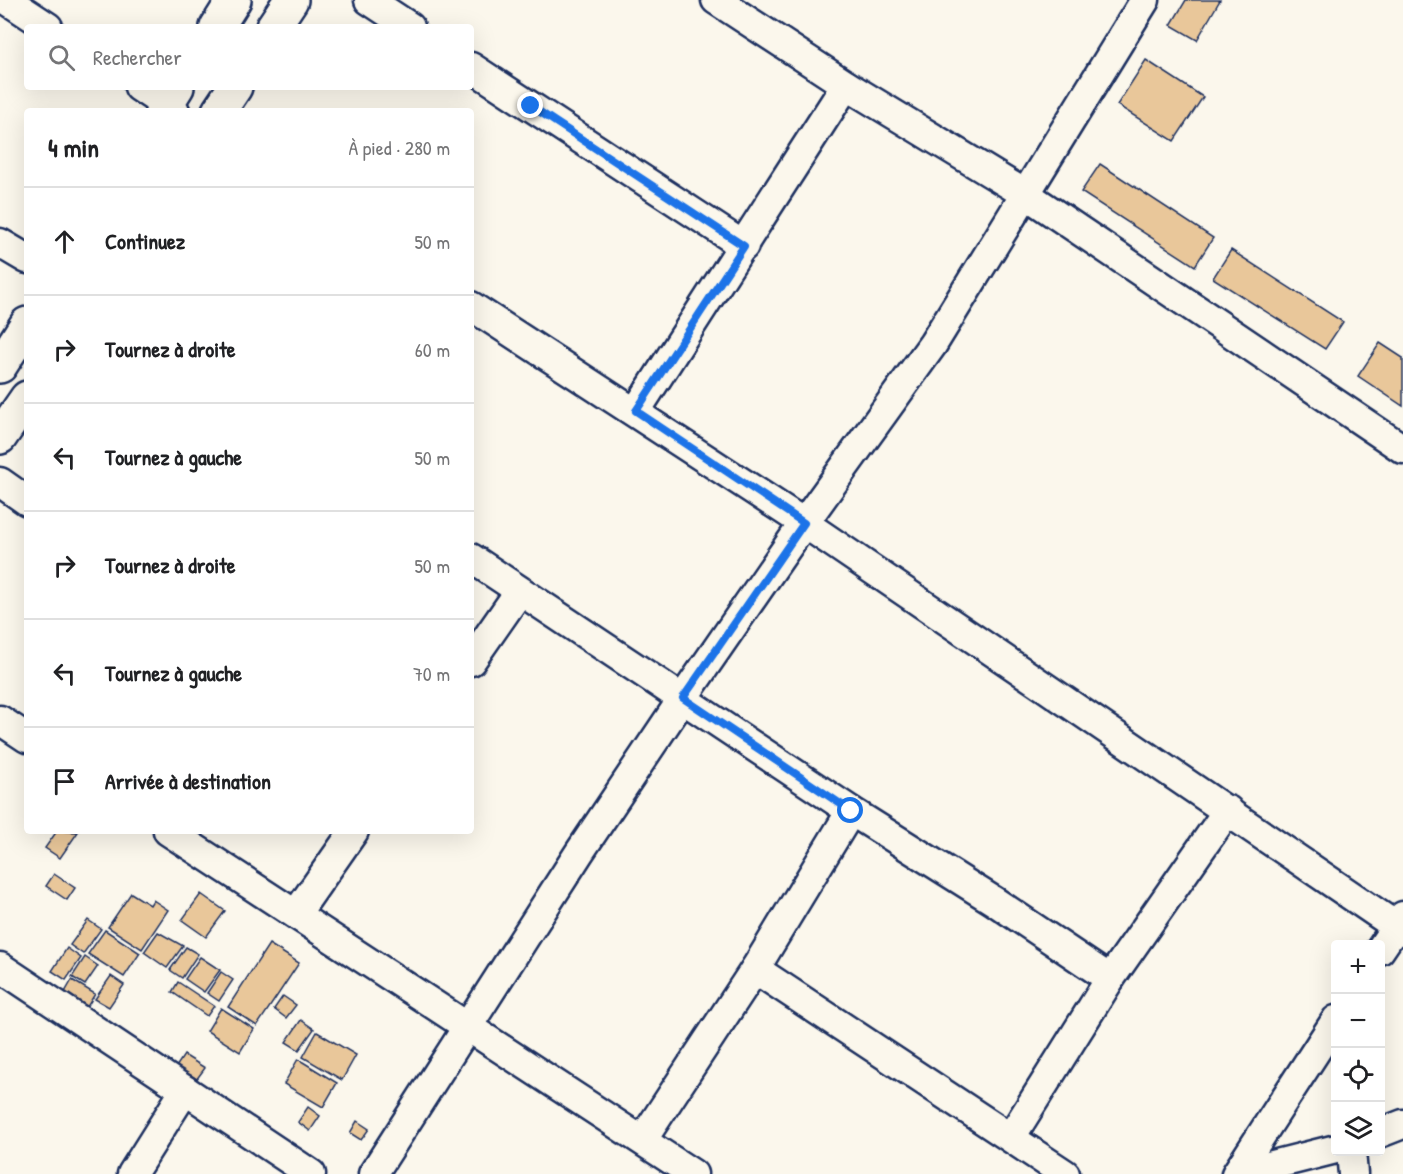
<!DOCTYPE html>
<html lang="fr">
<meta charset="utf-8">
<style>
body{margin:0;font-family:"Patrick Hand",sans-serif;background:#f6f6f6;color:#202124}
.controls{position:absolute;right:18px;bottom:18px;display:grid;overflow:hidden;border-radius:6px;box-shadow:0 6px 24px #0002}
.controls button{width:54px;height:54px;display:grid;place-items:center;padding:0;border:0;border-bottom:2px solid #e0e0e0;background:#fff;color:#202124;font:30px sans-serif}
.stop{position:absolute;width:18px;height:18px;margin:-14px;border:4px solid #1a73e8;border-radius:50%;background:#fff}
.stop.end{background:#1a73e8;border-color:#fff;box-shadow:0 2px 6px #0008}
.list{margin:0;padding:0;list-style:none}
h2{display:flex;justify-content:space-between;align-items:center;height:78px;margin:0;padding:0 24px;font-size:26px}
h2 small{font-size:20px;font-weight:400;color:#757577}
.list li{display:grid;grid-template-columns:39px 1fr auto;gap:18px;align-items:center;box-sizing:border-box;height:108px;padding:0 24px;border-top:2px solid #e0e0e0}
.list b{display:block;font-size:22px;white-space:nowrap}
.list em{font-size:20px;font-style:normal;color:#757577}
.icon{flex:none;width:33px;height:33px;fill:none;stroke:currentColor;stroke-width:2;stroke-linecap:round;stroke-linejoin:round}
.map{position:relative;flex:none;width:1403px;height:1174px;overflow:hidden}
.search{position:absolute;background:#fff;box-shadow:0 6px 24px #0002;left:24px;top:24px;width:450px;height:66px;display:flex;align-items:center;gap:15px;box-sizing:border-box;padding:0 21px;border-radius:6px;color:#757577;font-size:22px}
.panel{position:absolute;background:#fff;box-shadow:0 6px 24px #0002;left:24px;top:108px;width:450px;height:726px;border-radius:6px}
.map>svg:first-child{display:block}
</style>
<div class="map">
<svg width="1403" height="1174" viewBox="0 0 1403 1174">
<rect width="100%" height="100%" fill="#fbf7ec"/>
<filter id="ink" filterUnits="userSpaceOnUse"><feTurbulence type="fractalNoise" baseFrequency=".0167" numOctaves="2"/><feDisplacementMap in="SourceGraphic" scale="12" xChannelSelector="R" yChannelSelector="G"/><feConvolveMatrix kernelMatrix="1 2 1 2 8 2 1 2 1" color-interpolation-filters="sRGB"/></filter>
<g filter="url(#ink)">
<!-- building -->
<g fill="#e9c79a" stroke="#1b2f5e" stroke-width="1.5">
<polygon points="1186,0 1220,0 1197,40 1171,25"/>
<polygon points="1146,60 1203,97 1174,141 1117,105"/>
<polygon points="1100,164 1213,238 1195,266 1081,192"/>
<polygon points="1231,250 1343,322 1325,349 1213,278"/>
<polygon points="1380,343 1403,358 1403,406 1358,376"/>
<polygon points="57,831 78,832 60,858 45,848"/>
<polygon points="54,874 75,888 67,900 46,886"/>
<polygon points="131,893 150,905 153,900 168,910 142,949 108,927"/>
<polygon points="201,894 225,911 206,937 182,920"/>
<polygon points="88,920 101,929 83,954 70,945"/>
<polygon points="105,930 140,953 124,977 88,954"/>
<polygon points="158,932 183,946 167,968 144,952"/>
<polygon points="269,944 299,963 257,1026 228,1007"/>
<polygon points="186,947 198,954 182,978 170,970"/>
<polygon points="67,948 81,958 66,980 52,971"/>
<polygon points="85,957 98,966 85,985 72,977"/>
<polygon points="200,957 220,970 204,992 185,979"/>
<polygon points="221,972 233,980 219,1001 207,993"/>
<polygon points="111,976 124,985 109,1007 95,999"/>
<polygon points="72,980 95,994 87,1007 64,994"/>
<polygon points="178,982 214,1006 207,1016 172,992"/>
<polygon points="283,996 296,1005 286,1018 274,1009"/>
<polygon points="221,1008 254,1029 240,1052 207,1031"/>
<polygon points="301,1020 314,1029 299,1050 286,1042"/>
<polygon points="317,1032 356,1055 342,1080 303,1057"/>
<polygon points="184,1055 205,1068 196,1080 176,1067"/>
<polygon points="298,1059 337,1083 323,1107 284,1084"/>
<polygon points="308,1107 320,1116 310,1131 298,1122"/>
<polygon points="357,1121 369,1129 361,1140 350,1133"/>
</g>
<g fill="none" stroke-linecap="round" stroke-linejoin="round">
<defs>
<g id="street">
<polyline points="7,0 48,27"/>
<polyline points="369,0 410,27"/>
<polyline points="716,0 846,85 1027,195 1403,449"/>
<polyline points="471,67 744,246"/>
<polyline points="139,87 175,111"/>
<polyline points="0,243 27,259"/>
<polyline points="471,306 804,523 1403,931"/>
<polyline points="636,411 846,85"/>
<polyline points="0,482 27,501"/>
<polyline points="471,558 851,811 994,901 1110,979"/>
<polyline points="471,661 519,592"/>
<polyline points="0,720 27,738"/>
<polyline points="168,831 693,1174"/>
<polyline points="296,914 354,831"/>
<polyline points="1380,950 1403,916"/>
<polyline points="0,967 311,1174"/>
<polyline points="755,969 1065,1174"/>
<polyline points="1380,1133 1403,1124"/>
<polyline points="1011,1137 1110,979 1228,810"/>
<polyline points="643,1139 755,969 851,811"/>
<polyline points="1351,1152 1353,1174"/>
<polyline points="132,1174 185,1090"/>
<polyline points="373,1174 579,853 683,698 804,523 933,344 1145,0"/>
<polyline points="1236,1174 1336,1020"/>
<polyline points="1237,1174 1336,1149"/>
</g>
<g id="secondary">
<polyline points="217,27 234,0"/>
<polyline points="273,27 291,0"/>
<polyline points="162,111 177,87"/>
<polyline points="219,111 235,87"/>
<polyline points="0,366 27,324"/>
<polyline points="0,437 27,398"/>
</g>
</defs>
<!-- street casing -->
<use href="#street" stroke="#1b2f5e" stroke-width="33"/>
<!-- secondary casing -->
<use href="#secondary" stroke="#1b2f5e" stroke-width="38"/>
<!-- street -->
<use href="#street" stroke="#fbf7ec" stroke-width="28"/>
<!-- secondary -->
<use href="#secondary" stroke="#fbf7ec" stroke-width="33"/>
</g>
</g>
<g fill="none" stroke-linecap="round" stroke-linejoin="round" filter="url(#ink)">
<!-- route -->
<polyline stroke="#1a73e8" stroke-width="8" points="531,106 744,246 636,411 804,523 683,698 851,811"/>
</g>
</svg>
<div class="controls">
<button>+</button>
<button>−</button>
<button><svg class="icon" aria-label="locate" viewBox="0 0 24 24"><circle cx="12" cy="12" r="6"/><path d="M12 2v4M12 18v4M2 12h4M18 12h4"/></svg></button>
<button><svg class="icon" aria-label="layers" viewBox="0 0 24 24"><path d="M12 4l9 5-9 5-9-5zM3 14l9 5 9-5"/></svg></button>
</div>
<div class="stop" style="left:851px;top:811px"></div>
<div class="stop end" style="left:531px;top:106px"></div>
<div class="search"><svg class="icon" aria-label="search" viewBox="0 0 24 24"><circle cx="10" cy="10" r="6"/><path d="M15 15l6 6"/></svg>Rechercher</div>
<section class="panel">
<h2>4 min<small>À pied · 280 m</small></h2>
<ul class="list">
<li><svg class="icon" aria-label="ahead" viewBox="0 0 24 24"><path d="M12 20V5M6 11l6-6 6 6"/></svg><div><b>Continuez</b></div><em>50 m</em></li>
<li><svg class="icon" aria-label="right" viewBox="0 0 24 24"><path d="M7 20v-9h11M14 6l5 5-5 5"/></svg><div><b>Tournez à droite</b></div><em>60 m</em></li>
<li><svg class="icon" aria-label="left" viewBox="0 0 24 24"><path d="M17 20v-9H6M10 6l-5 5 5 5"/></svg><div><b>Tournez à gauche</b></div><em>50 m</em></li>
<li><svg class="icon" aria-label="right" viewBox="0 0 24 24"><path d="M7 20v-9h11M14 6l5 5-5 5"/></svg><div><b>Tournez à droite</b></div><em>50 m</em></li>
<li><svg class="icon" aria-label="left" viewBox="0 0 24 24"><path d="M17 20v-9H6M10 6l-5 5 5 5"/></svg><div><b>Tournez à gauche</b></div><em>70 m</em></li>
<li><svg class="icon" aria-label="arrive" viewBox="0 0 24 24"><path d="M6 21V4h12l-3 4 3 4H6"/></svg><div><b>Arrivée à destination</b></div></li>
</ul>
</section>
</div>
